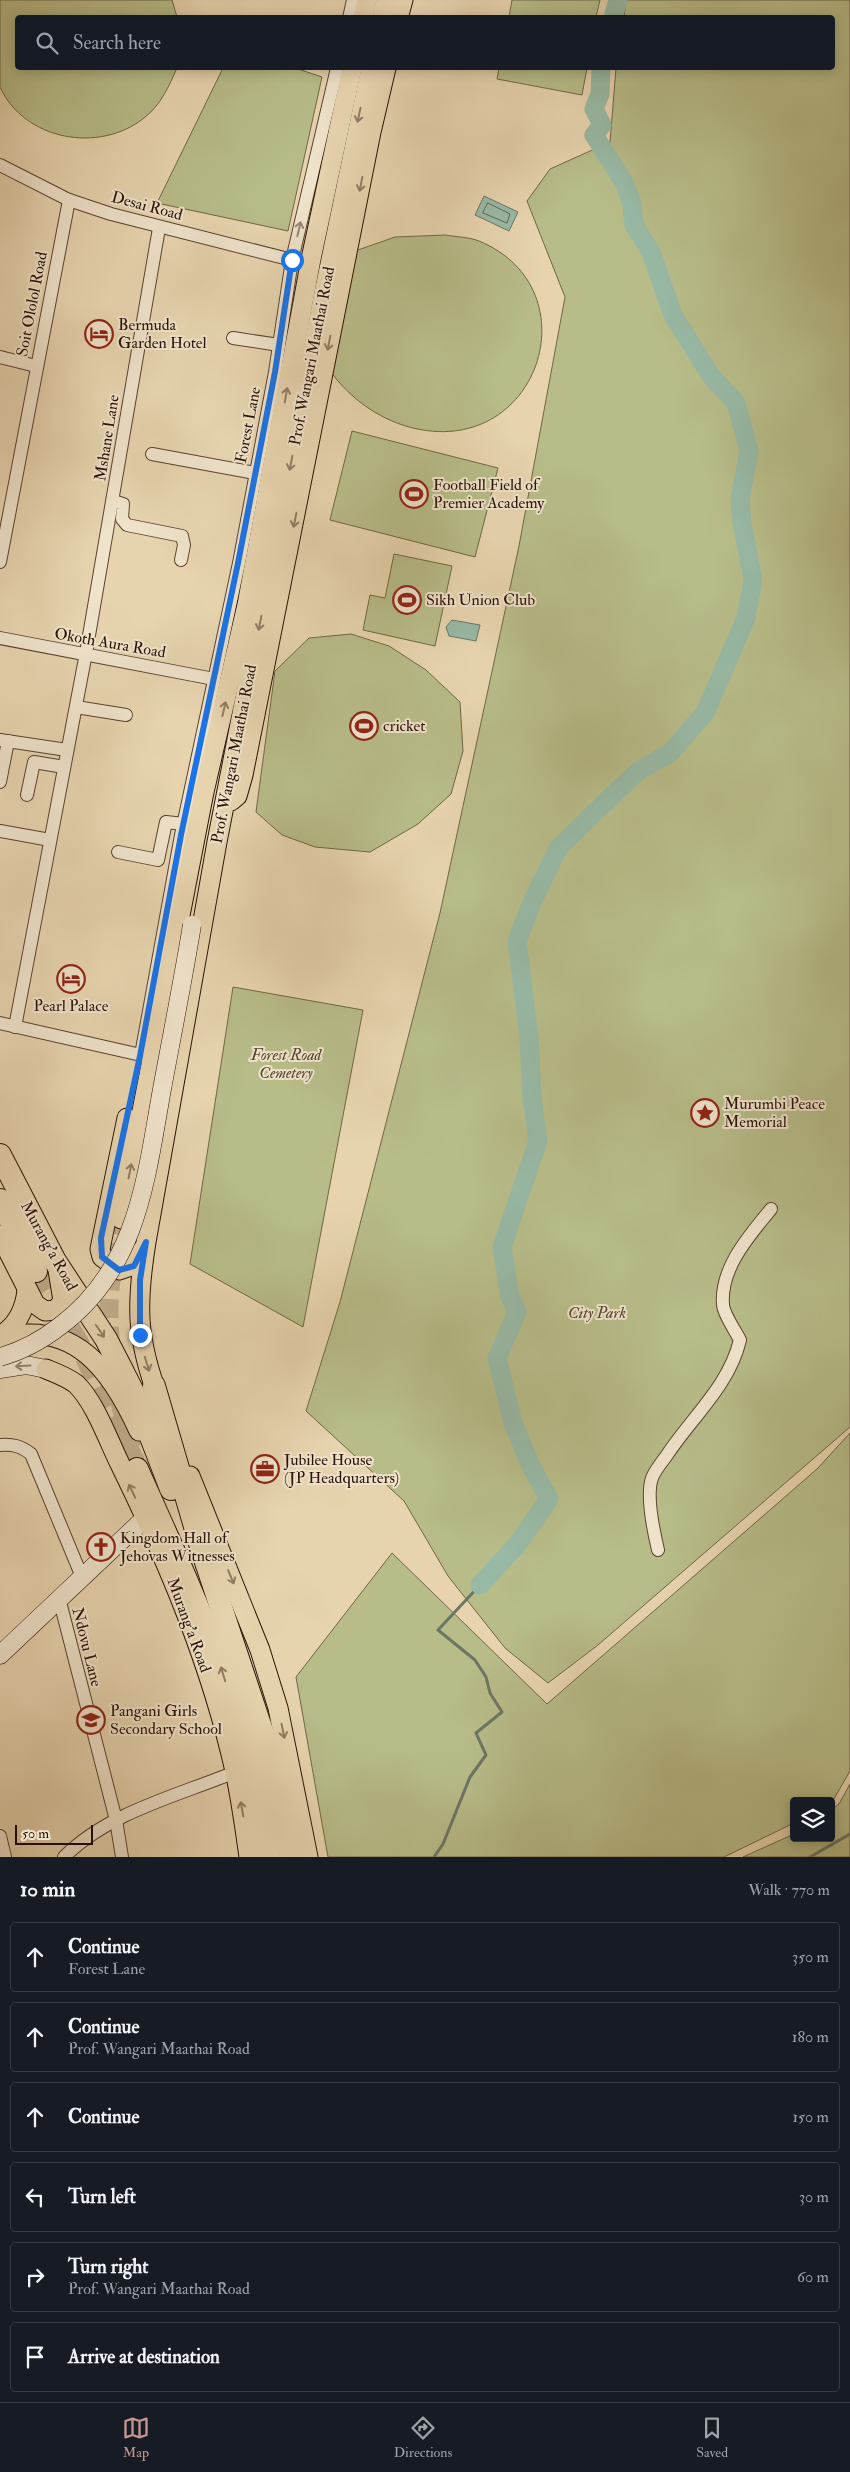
<!DOCTYPE html>
<meta charset="utf-8">
<style>
body{margin:0;font-family:"IM FELL Double Pica",serif;background:#242831;color:#f1f3f6}
.controls{position:absolute;right:15px;bottom:15px;display:grid;overflow:hidden;border-radius:5px;box-shadow:0 2px 12px #0003}
.controls button{width:45px;height:45px;display:grid;place-items:center;padding:0;border:0;border-bottom:1px solid #363941;background:#171b24;color:#f1f3f6;font:25px sans-serif}
.scale{position:absolute;left:15px;bottom:12px;width:78px;box-sizing:border-box;padding-left:5px;border:2px solid #2a1105;border-top:0;font-size:14px;line-height:18px;white-space:nowrap;color:#2a1105;-webkit-text-stroke:4px #efe3cb;paint-order:stroke}
.stop{position:absolute;width:15px;height:15px;margin:-11px;border:4px solid #1a73e8;border-radius:50%;background:#fff}
.stop.end{background:#1a73e8;border-color:#fff;box-shadow:0 1px 5px #0008}
.list{margin:0;padding:0;list-style:none}
h2{display:flex;justify-content:space-between;align-items:center;height:65px;margin:0;padding:0 20px;font-size:21px}
h2 small{font-size:16px;font-weight:400;color:#9ea1a6}
.list li{display:grid;grid-template-columns:32px 1fr auto;gap:15px;align-items:center;box-sizing:border-box;height:70px;margin:0 10px 10px;padding:0 10px;border:1px solid #363941;border-radius:5px}
.list b{display:block;font-size:19px;white-space:nowrap}
.list p{margin:0;font-size:16px;white-space:nowrap;color:#9ea1a6}
.list em{font-size:16px;font-style:normal;color:#9ea1a6}
.icon{flex:none;width:28px;height:28px;fill:none;stroke:currentColor;stroke-width:2;stroke-linecap:round;stroke-linejoin:round}
.map{position:relative;flex:none;width:850px;height:1857px;overflow:hidden}
.search{position:absolute;background:#171b24;box-shadow:0 2px 12px #0003;left:15px;right:15px;top:15px;height:55px;display:flex;align-items:center;gap:12px;box-sizing:border-box;padding:0 18px;border-radius:5px;color:#9ea1a6;font-size:19px}
.sheet{height:545px;background:#171b24}
nav{display:flex;justify-content:space-around;align-items:center;box-sizing:border-box;height:70px;border-top:1px solid #363941;background:#171b24;font-size:14px;color:#9ea1a6}
nav a{display:grid;justify-items:center;gap:2px}
nav .on{color:#c59692}
.map>svg:first-child{display:block}
</style>
<div class="map">
<svg width="850" height="1857" viewBox="0 0 850 1857">
<rect width="100%" height="100%" fill="#e7d4af"/>
<filter id="stains"><feTurbulence type="fractalNoise" baseFrequency=".004" numOctaves="4"/><feColorMatrix values="0 0 0 0 .2 0 0 0 0 .09 0 0 0 0 .02 0 0 0 .5 -.17"/></filter>
<radialGradient id="worn" r=".72"><stop offset=".6" stop-color="#630" stop-opacity="0"/><stop offset="1" stop-color="#630" stop-opacity=".3"/></radialGradient>
<!-- green -->
<g fill="#b7bc89" stroke="#706647">
<path d="M0 0H172L177 17 18 18V68H177C169 86 161 105 144 118 99 154 24 140 0 87Z"/>
<polygon points="512,0 600,0 596,17 509,17"/>
<polygon points="626,0 850,0 850,1427 598,1645 548,1683 505,1648 448,1576 404,1501 306,1411 340,1302 440,913 519,546 565,297 527,201 550,169 610,142 616,68 832,68 832,18 624,17"/>
<polygon points="223,68 295,68 322,77 288,231 157,203"/>
<polygon points="499,68 587,68 582,95 497,79"/>
<path d="M446 235C456 237 469 237 479 241 595 289 538 462 409 427 377 418 350 398 330 371L355 251 395 237Z"/>
<polygon points="352,431 498,468 475,557 330,520"/>
<polygon points="394,554 452,566 435,646 363,630 370,595 385,598"/>
<polygon points="351,634 389,646 426,670 460,702 463,751 451,794 418,824 370,852 315,847 282,835 256,812 275,671 309,638"/>
<polygon points="233,987 363,1010 303,1327 190,1264"/>
<polygon points="850,1433 850,1771 831,1804 831,1801 794,1801 794,1823 724,1857 328,1857 296,1677 392,1553 547,1704 817,1469"/>
<polygon points="850,1784 850,1857 743,1857 794,1834 794,1838 831,1838 831,1810 839,1804"/>
</g>
<!-- water -->
<g fill="#98b9a5" stroke="#6c7665">
<polygon points="484,196 518,212 509,231 475,215"/>
<polygon points="452,620 480,625 476,641 449,636 446,627"/>
</g>
<g fill="none" stroke-linecap="round" stroke-linejoin="round">
<!-- shore -->
<polygon stroke="#616555" stroke-width="1" points="488,203 510,214 507,223 483,213"/>
<!-- stream -->
<g stroke="#6c7665" stroke-width="3">
<polyline points="434,1857 443,1844 470,1777 486,1755 476,1733 502,1712 490,1693 486,1677 475,1660 438,1630 480,1585"/>
<polyline points="810,1857 850,1834"/>
</g>
<!-- river -->
<g stroke="#98b9a5" stroke-width="19">
<polyline points="613,18 618,0"/>
<polyline points="480,1585 517,1545 549,1499 531,1466 513,1423 497,1358 517,1312 510,1297 502,1247 538,1141 532,1098 529,1037 517,941 533,900 559,847 638,771 670,753 705,713 746,618 753,580 742,523 740,499 749,451 736,403 711,376 673,315 651,252 634,225 632,204 625,184 594,135 602,125 594,109 600,94 601,68"/>
</g>
<!-- primary-tunnel -->
<g stroke="#c1ad8d" stroke-width="19" stroke-dasharray="19 9" stroke-linecap="butt">
<path d="M111 1346C105 1302 113 1261 121 1219"/>
<polyline points="120,1402 137,1469"/>
</g>
<!-- highway-tunnel -->
<polyline stroke="#c1ad8d" stroke-width="22" stroke-dasharray="22 11" stroke-linecap="butt" points="36,1271 85,1355 137,1469"/>
<defs>
<g id="street">
<polyline points="349,18 353,0"/>
<polyline points="0,165 69,200 111,214 292,260"/>
<polyline points="233,338 279,345"/>
<polyline points="0,357 36,366"/>
<polyline points="152,454 255,473"/>
<polyline points="113,501 123,504 122,519 127,525 182,536 184,545 181,560"/>
<polyline points="0,562 69,200"/>
<polyline points="0,638 214,679"/>
<polyline points="76,707 126,715"/>
<polyline points="0,740 67,750"/>
<polyline points="0,782 8,741"/>
<polyline points="27,795 34,762 64,767"/>
<polyline points="0,831 50,840"/>
<polyline points="118,852 158,860 166,822 184,824"/>
<polyline points="0,1023 141,1055 181,835 239,563 275,372 292,260 337,68"/>
<polyline points="15,1027 86,653 159,228"/>
<path d="M0 1445C13 1444 21 1446 31 1454L82 1577"/>
<path d="M658 1550C654 1533 646 1495 652 1478 655 1470 662 1462 667 1455 692 1417 729 1386 740 1340 735 1330 724 1315 723 1305 720 1268 749 1236 771 1209"/>
<polyline points="59,1598 116,1820 122,1857"/>
<polyline points="0,1836 5,1857"/>
<path d="M64 1857C109 1812 177 1796 235 1772"/>
</g>
<g id="secondary">
<polyline points="0,1369 26,1365 46,1369"/>
<polyline points="0,1655 145,1518"/>
</g>
<g id="primary">
<polyline points="363,18 367,0"/>
<polyline points="382,18 386,0"/>
<polyline points="398,18 403,0"/>
<polyline points="231,801 237,796 243,775 371,132 386,68"/>
<polyline points="127,1118 100,1249 102,1257 119,1270 134,1265 142,1250"/>
<polyline points="121,1219 204,792 247,605 311,259 352,68"/>
<polyline points="0,1235 35,1304 45,1311 56,1310 63,1301 58,1270"/>
<path d="M0 1336C17 1326 25 1309 27 1290"/>
<path d="M0 1338C75 1319 111 1370 139 1431"/>
<path d="M46 1369C56 1373 67 1377 76 1384 95 1402 108 1440 120 1464 168 1562 211 1664 235 1771 241 1799 245 1828 249 1857"/>
<path d="M159 1399C136 1338 136 1305 146 1242L217 842 324 293 371 68"/>
<polyline points="190,1476 260,1650 278,1708 308,1857"/>
</g>
<g id="highway">
<polyline points="0,1155 55,1261 106,1339 121,1368 136,1398 171,1489"/>
<polyline points="0,1200 36,1271"/>
<polyline points="154,1386 201,1547 263,1734 291,1857"/>
<path d="M137 1469C166 1534 196 1598 220 1665 242 1728 257 1792 269 1857"/>
</g>
</defs>
<!-- street casing -->
<use href="#street" stroke="#594230" stroke-width="14"/>
<!-- secondary casing -->
<use href="#secondary" stroke="#2a1105" stroke-width="19"/>
<!-- primary casing -->
<use href="#primary" stroke="#2a1105" stroke-width="21"/>
<!-- highway casing -->
<use href="#highway" stroke="#2a1105" stroke-width="24"/>
<!-- street -->
<use href="#street" stroke="#efe3cb" stroke-width="12"/>
<!-- secondary -->
<use href="#secondary" stroke="#efe3cb" stroke-width="18"/>
<!-- primary -->
<use href="#primary" stroke="#e7d4af" stroke-width="19"/>
<!-- highway -->
<use href="#highway" stroke="#e7d4af" stroke-width="22"/>
<defs>
<path id="secondary-bridge" d="M0 1357C22 1351 42 1340 60 1326 138 1268 146 1178 162 1089 172 1035 183 980 192 925"/>
</defs>
<!-- secondary-bridge casing -->
<use href="#secondary-bridge" stroke="#2a1105" stroke-width="19" stroke-linecap="butt"/>
<!-- secondary-bridge -->
<use href="#secondary-bridge" stroke="#efe3cb" stroke-width="18"/>
</g>
<!-- one-way arrows -->
<defs><path id="oneway-shaft" d="M-6 0H5M1.5-3L5.5 0L1.5 3" fill="none" stroke-width="1.6" stroke-linecap="round" stroke-linejoin="round" transform="scale(1.25)"/></defs>
<g stroke="#927c62">
<use href="#oneway-shaft" transform="translate(359 115) rotate(102)"/>
<use href="#oneway-shaft" transform="translate(361 184) rotate(101)"/>
<use href="#oneway-shaft" transform="translate(329 343) rotate(101)"/>
<use href="#oneway-shaft" transform="translate(286 395) rotate(-80)"/>
<use href="#oneway-shaft" transform="translate(291 463) rotate(101)"/>
<use href="#oneway-shaft" transform="translate(295 520) rotate(101)"/>
<use href="#oneway-shaft" transform="translate(260 623) rotate(101)"/>
<use href="#oneway-shaft" transform="translate(224 709) rotate(-77)"/>
<use href="#oneway-shaft" transform="translate(130 1171) rotate(-79)"/>
<use href="#oneway-shaft" transform="translate(100 1331) rotate(56)"/>
<use href="#oneway-shaft" transform="translate(147 1364) rotate(73)"/>
<use href="#oneway-shaft" transform="translate(132 1491) rotate(-115)"/>
<use href="#oneway-shaft" transform="translate(231 1577) rotate(67)"/>
<use href="#oneway-shaft" transform="translate(223 1674) rotate(-107)"/>
<use href="#oneway-shaft" transform="translate(283 1731) rotate(78)"/>
<use href="#oneway-shaft" transform="translate(242 1809) rotate(-100)"/>
</g>
<g stroke="#968472">
<use href="#oneway-shaft" transform="translate(299 229) rotate(-77)"/>
<use href="#oneway-shaft" transform="translate(23 1366) rotate(177)"/>
</g>
<g fill="none" stroke-linecap="round" stroke-linejoin="round">
<!-- route -->
<polyline stroke="#1a73e8" stroke-width="6" points="140,1335 140,1280 146,1242 134,1266 119,1270 102,1257 101,1238 140,1056 181,835 238,563 275,372 292,260"/>
</g>
<!-- icons -->
<defs>
<symbol id="hotel-ring" viewBox="-11 -11 22 22"><circle r="9.5" fill="#efe3cb" stroke="#8f2418" stroke-width="1.5"/><path d="M-6-4.5h1.5V1H6V5H4.5V3h-9V5H-6ZM-4 0a1.8 1.8 0 1 1 3.6 0ZM.5 0V-2.5h3Q6-2.5 6 0Z" fill="#8f2418"/></symbol>
<symbol id="stadium-ring" viewBox="-11 -11 22 22"><circle r="9.5" fill="#efe3cb" stroke="#8f2418" stroke-width="1.5"/><path d="M0-5a6.5 5 0 1 0 0 10a6.5 5 0 1 0 0-10ZM-3.5-1.8h7v3.6h-7Z" fill="#8f2418"/></symbol>
<symbol id="sight-ring" viewBox="-11 -11 22 22"><circle r="9.5" fill="#efe3cb" stroke="#8f2418" stroke-width="1.5"/><path d="M0-6L1.8-2.2L6-1.7L2.9 1.2L3.7 5.4L0 3.3L-3.7 5.4L-2.9 1.2L-6-1.7L-1.8-2.2Z" fill="#8f2418"/></symbol>
<symbol id="office-ring" viewBox="-11 -11 22 22"><circle r="9.5" fill="#efe3cb" stroke="#8f2418" stroke-width="1.5"/><path d="M-6-3h4V-5.5h4V-3h4V5H-6ZM-1-4.5V-3h2v-1.5ZM-6 0V1H6V0Z" fill="#8f2418"/></symbol>
<symbol id="church-ring" viewBox="-11 -11 22 22"><circle r="9.5" fill="#efe3cb" stroke="#8f2418" stroke-width="1.5"/><path d="M-1.2-6h2.4v3.5h3.3v2.4h-3.3V6h-2.4V-.1h-3.3v-2.4h3.3Z" fill="#8f2418"/></symbol>
<symbol id="school-ring" viewBox="-11 -11 22 22"><circle r="9.5" fill="#efe3cb" stroke="#8f2418" stroke-width="1.5"/><path d="M0-5L7-2L0 1L-7-2ZM-4 1L0 2.5L4 1V4Q0 6-4 4Z" fill="#8f2418"/></symbol>
</defs>
<g fill-rule="evenodd">
<use href="#hotel-ring" x="83" y="318" width="32" height="32"/>
<use href="#stadium-ring" x="398" y="478" width="32" height="32"/>
<use href="#stadium-ring" x="391" y="584" width="32" height="32"/>
<use href="#stadium-ring" x="348" y="710" width="32" height="32"/>
<use href="#hotel-ring" x="55" y="963" width="32" height="32"/>
<use href="#sight-ring" x="689" y="1097" width="32" height="32"/>
<use href="#office-ring" x="249" y="1453" width="32" height="32"/>
<use href="#church-ring" x="85" y="1531" width="32" height="32"/>
<use href="#school-ring" x="75" y="1704" width="32" height="32"/>
</g>
<g text-anchor="middle" dominant-baseline="central" stroke-width="4" stroke-linejoin="round" paint-order="stroke">
<!-- street labels -->
<g font-size="16" fill="#2a1105" stroke="#efe3cb">
<text transform="translate(147 206) rotate(15)">Desai Road</text>
<text transform="translate(32 304) rotate(-79)">Soit Ololol Road</text>
<text transform="translate(312 356) rotate(-79)">Prof. Wangari Maathai Road</text>
<text transform="translate(248 425) rotate(-79)">Forest Lane</text>
<text transform="translate(107 438) rotate(-81)">Mshane Lane</text>
<text transform="translate(110 643) rotate(10)">Okoth Aura Road</text>
<text transform="translate(234 754) rotate(-79)">Prof. Wangari Maathai Road</text>
<text transform="translate(49 1246) rotate(61)">Murang'a Road</text>
<text transform="translate(189 1625) rotate(70)">Murang'a Road</text>
<text transform="translate(87 1647) rotate(76)">Ndovu Lane</text>
</g>
<!-- poi labels -->
<g font-size="16" fill="#2a1105" stroke="#efe3cb" text-anchor="start">
<text x="118" y="325">Bermuda<tspan x="118" dy="18">Garden Hotel</tspan></text>
<text x="433" y="485">Football Field of<tspan x="433" dy="18">Premier Academy</tspan></text>
<text x="426" y="600">Sikh Union Club</text>
<text x="383" y="726">cricket</text>
<text x="71" y="1006" text-anchor="middle">Pearl Palace</text>
<text x="724" y="1104">Murumbi Peace<tspan x="724" dy="18">Memorial</tspan></text>
<text x="284" y="1460">Jubilee House<tspan x="284" dy="18">(JP Headquarters)</tspan></text>
<text x="120" y="1538">Kingdom Hall of<tspan x="120" dy="18">Jehovas Witnesses</tspan></text>
<text x="110" y="1711">Pangani Girls<tspan x="110" dy="18">Secondary School</tspan></text>
</g>
<!-- park labels -->
<g font-size="16" font-style="italic" fill="#54442d" stroke="#efe3cb">
<text x="286" y="1055">Forest Road<tspan x="286" dy="18">Cemetery</tspan></text>
<text x="597" y="1313">City Park</text>
</g>
</g>
<rect width="100%" height="100%" filter="url(#stains)"/>
<rect width="100%" height="100%" fill="url(#worn)"/>
</svg>
<div class="controls">
<button><svg class="icon" aria-label="layers" viewBox="0 0 24 24"><path d="M12 4l9 5-9 5-9-5zM3 14l9 5 9-5"/></svg></button>
</div>
<div class="scale">50 m</div>
<div class="stop" style="left:292px;top:260px"></div>
<div class="stop end" style="left:140px;top:1335px"></div>
<div class="search"><svg class="icon" aria-label="search" viewBox="0 0 24 24"><circle cx="10" cy="10" r="6"/><path d="M15 15l6 6"/></svg>Search here</div>
</div>
<section class="sheet">
<h2>10 min<small>Walk · 770 m</small></h2>
<ul class="list">
<li><svg class="icon" aria-label="ahead" viewBox="0 0 24 24"><path d="M12 20V5M6 11l6-6 6 6"/></svg><div><b>Continue</b><p>Forest Lane</p></div><em>350 m</em></li>
<li><svg class="icon" aria-label="ahead" viewBox="0 0 24 24"><path d="M12 20V5M6 11l6-6 6 6"/></svg><div><b>Continue</b><p>Prof. Wangari Maathai Road</p></div><em>180 m</em></li>
<li><svg class="icon" aria-label="ahead" viewBox="0 0 24 24"><path d="M12 20V5M6 11l6-6 6 6"/></svg><div><b>Continue</b></div><em>150 m</em></li>
<li><svg class="icon" aria-label="left" viewBox="0 0 24 24"><path d="M17 20v-9H6M10 6l-5 5 5 5"/></svg><div><b>Turn left</b></div><em>30 m</em></li>
<li><svg class="icon" aria-label="right" viewBox="0 0 24 24"><path d="M7 20v-9h11M14 6l5 5-5 5"/></svg><div><b>Turn right</b><p>Prof. Wangari Maathai Road</p></div><em>60 m</em></li>
<li><svg class="icon" aria-label="arrive" viewBox="0 0 24 24"><path d="M6 21V4h12l-3 4 3 4H6"/></svg><div><b>Arrive at destination</b></div></li>
</ul>
</section>
<nav>
<a class="on"><svg class="icon" aria-label="map" viewBox="0 0 24 24"><path d="M3 6l6-2 6 2 6-2v14l-6 2-6-2-6 2zM9 4v14M15 6v14"/></svg>Map</a>
<a><svg class="icon" aria-label="directions" viewBox="0 0 24 24"><path d="M12 3l9 9-9 9-9-9zM9 14v-3h6M13 9l2 2-2 2"/></svg>Directions</a>
<a><svg class="icon" aria-label="saved" viewBox="0 0 24 24"><path d="M7 4h10v16l-5-4-5 4z"/></svg>Saved</a>
</nav>
